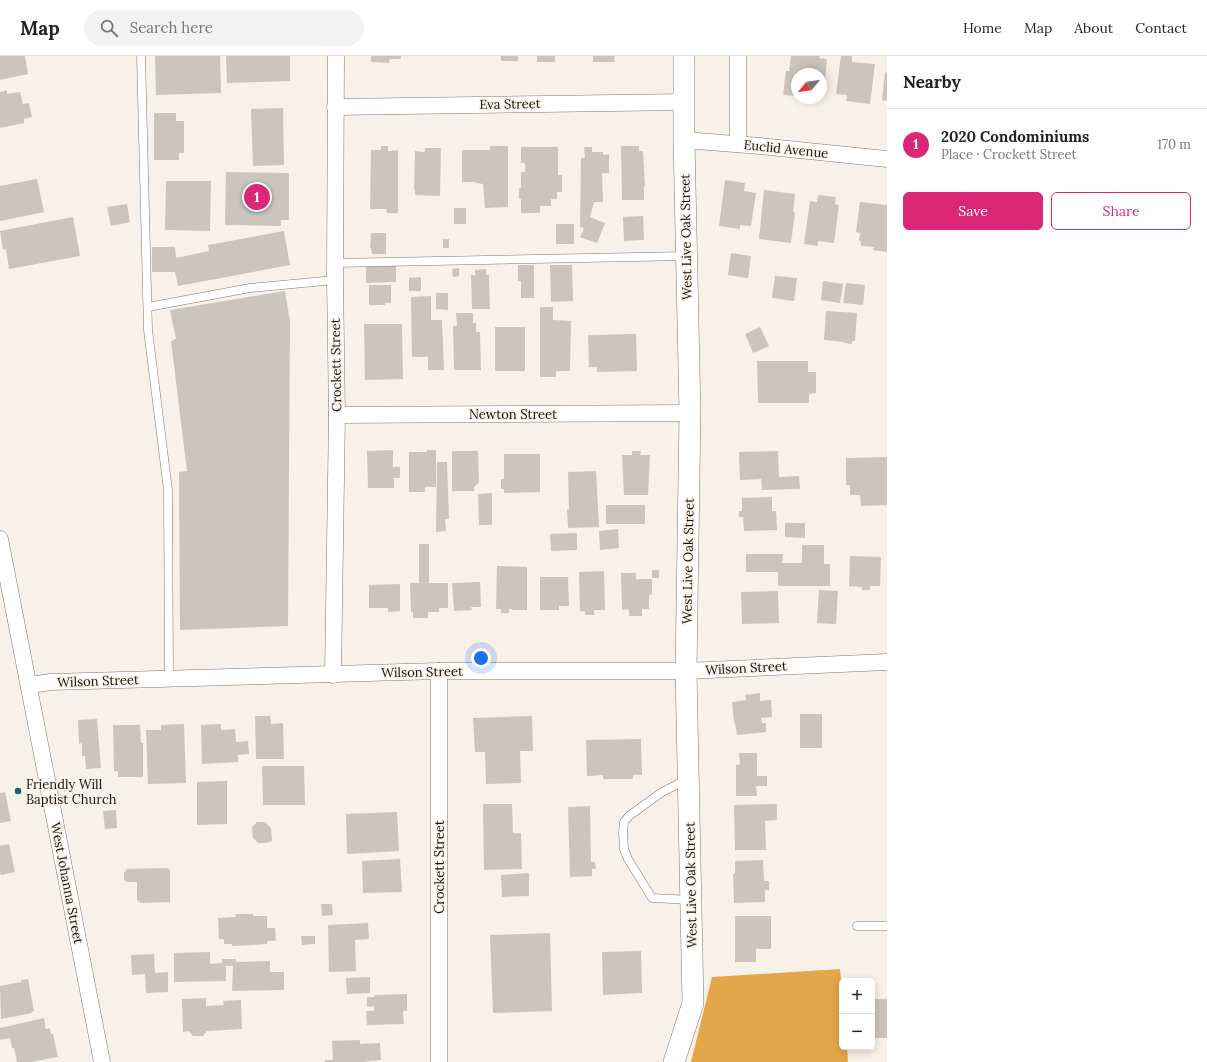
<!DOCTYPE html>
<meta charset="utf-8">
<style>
body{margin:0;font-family:Lora,serif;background:#f2f2f2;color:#222}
.controls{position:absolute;right:12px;bottom:12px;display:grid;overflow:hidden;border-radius:6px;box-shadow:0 2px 10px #0003}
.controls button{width:36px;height:36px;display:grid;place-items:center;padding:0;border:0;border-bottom:1px solid #e0e0e0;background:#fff;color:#222;font:20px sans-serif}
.compass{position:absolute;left:791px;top:12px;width:36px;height:36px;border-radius:50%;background:#fff;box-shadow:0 2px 10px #0003;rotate:241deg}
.you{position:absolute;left:481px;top:602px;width:14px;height:14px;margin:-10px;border:3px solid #fff;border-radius:50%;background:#1a73e8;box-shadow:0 0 0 6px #1a73e833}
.badge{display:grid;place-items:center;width:26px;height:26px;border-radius:50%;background:#db2777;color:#fff;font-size:13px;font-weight:700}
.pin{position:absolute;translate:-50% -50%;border:2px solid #fff;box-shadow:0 1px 4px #0006}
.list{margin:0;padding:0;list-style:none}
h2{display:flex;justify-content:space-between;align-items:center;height:52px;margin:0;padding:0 16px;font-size:17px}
h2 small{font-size:13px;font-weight:400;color:#767676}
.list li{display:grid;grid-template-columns:26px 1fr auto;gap:12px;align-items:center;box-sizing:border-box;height:72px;padding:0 16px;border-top:1px solid #e0e0e0}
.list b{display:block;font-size:15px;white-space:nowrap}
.list p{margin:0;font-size:13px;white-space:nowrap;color:#767676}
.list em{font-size:13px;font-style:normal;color:#767676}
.actions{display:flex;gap:8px;padding:12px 16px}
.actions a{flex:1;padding:9px 0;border:1px solid #db2777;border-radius:6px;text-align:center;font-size:14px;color:#db2777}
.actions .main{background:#db2777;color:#fff}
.icon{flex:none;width:22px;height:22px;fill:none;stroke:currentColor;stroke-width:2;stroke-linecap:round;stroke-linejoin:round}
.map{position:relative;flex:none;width:887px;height:1006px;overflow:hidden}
header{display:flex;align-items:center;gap:24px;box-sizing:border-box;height:56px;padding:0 20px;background:#fff;border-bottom:1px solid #e0e0e0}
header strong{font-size:19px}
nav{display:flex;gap:22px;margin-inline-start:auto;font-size:14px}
.search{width:280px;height:36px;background:#f2f2f2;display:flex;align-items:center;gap:10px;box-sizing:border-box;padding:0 14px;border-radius:22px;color:#767676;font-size:15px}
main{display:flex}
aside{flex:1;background:#fff}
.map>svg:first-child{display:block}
</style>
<header>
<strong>Map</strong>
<div class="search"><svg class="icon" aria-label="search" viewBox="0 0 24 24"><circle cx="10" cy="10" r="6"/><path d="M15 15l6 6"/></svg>Search here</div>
<nav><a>Home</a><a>Map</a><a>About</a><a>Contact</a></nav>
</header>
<main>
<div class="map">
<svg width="887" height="1006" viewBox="0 0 887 1006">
<rect width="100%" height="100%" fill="#f8f1e9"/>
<!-- forest -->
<polygon fill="#e4a64a" points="840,913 842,936 842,991 847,991 848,1006 691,1006 712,921"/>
<!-- building -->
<g fill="#cbc5bd">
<polygon points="0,0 25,0 28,18 0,24"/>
<polygon points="155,0 220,0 221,37 156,39"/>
<polygon points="226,0 290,0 290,25 227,27"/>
<polygon points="371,0 401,0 401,3 390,3 389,7 371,6"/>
<rect x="501" y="0" width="17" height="5"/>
<rect x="537" y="0" width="18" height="6"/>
<polygon points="593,0 615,0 614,2 615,6 593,6"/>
<polygon points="791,0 820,0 819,2 827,3 825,24 821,24 821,18 797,18 797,40 783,39 786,15 789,15"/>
<polygon points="841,0 852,0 852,6 875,8 870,48 846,45 847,39 836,38"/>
<polygon points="885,16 887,17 887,45 882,44"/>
<polygon points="7,34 7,38 20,36 23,48 29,47 32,61 24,63 24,67 0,72 0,36"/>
<polygon points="283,52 284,109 253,110 251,53"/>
<polygon points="154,57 176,57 176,65 184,65 184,97 179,97 179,104 154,104"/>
<polygon points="381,90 388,90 388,95 398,94 398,157 386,157 387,153 370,153 371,94 381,94"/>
<polygon points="490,90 508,90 508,151 485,152 483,128 476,127 476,126 462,126 462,94 490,94"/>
<polygon points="621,90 639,90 639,95 643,95 645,130 644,130 644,144 622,144"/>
<polygon points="521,91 558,91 558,119 562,119 562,136 557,136 557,143 551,143 551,150 540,150 540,157 521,157 521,143 519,143 519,132 521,132 521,116 525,116 525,107 521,107"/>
<polygon points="584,91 592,91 592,96 603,96 603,99 609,98 609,117 602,117 603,146 594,146 590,161 605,167 597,187 580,181 584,172 580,171 581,102 585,102"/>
<polygon points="425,92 441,92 440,140 415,139 415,134 414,134 415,95 425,96"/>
<polygon points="226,116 289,117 289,164 281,164 281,170 225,169"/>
<polygon points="37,123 44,156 0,165 0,130"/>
<polygon points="725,124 745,127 744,135 756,137 751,170 740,169 740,173 719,170"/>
<polygon points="166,125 211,125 210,175 165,174"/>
<polygon points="764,134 795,138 793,156 795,156 791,187 759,183"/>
<polygon points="818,139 836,141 835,148 839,149 834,187 818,185 818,190 804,188 810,145 817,146"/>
<polygon points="860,146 887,149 887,196 873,194 874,191 861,190 861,185 859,185 860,177 856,176"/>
<polygon points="127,148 130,166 111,170 107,151"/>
<rect x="454" y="152" width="12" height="16"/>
<polygon points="643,160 644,184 624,185 623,161"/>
<polygon points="73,161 80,200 9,213 6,193 3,194 0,175"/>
<rect x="556" y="168" width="18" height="20"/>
<polygon points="284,175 290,209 178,230 175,216 152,216 152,191 175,191 176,202 209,195 208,189"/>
<polygon points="371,177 386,177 386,198 372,198 371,192 370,192"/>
<rect x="443" y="183" width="6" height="9"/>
<polygon points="731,197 751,200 748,222 728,219"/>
<polygon points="366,209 396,209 396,226 366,227"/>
<polygon points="518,209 534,209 534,242 521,242 521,225 518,225"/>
<polygon points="550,209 572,209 573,245 551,246"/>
<polygon points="459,212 459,220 453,221 452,213"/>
<polygon points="486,213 486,219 489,219 490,253 472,253 471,219 475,219 475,214"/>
<polygon points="775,220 797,222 794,245 772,242"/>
<polygon points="421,221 421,235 409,235 409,222"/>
<polygon points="823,225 843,228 840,247 821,244"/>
<polygon points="846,227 865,229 863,249 843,247"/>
<polygon points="369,229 391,229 391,247 385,247 385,249 369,249"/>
<polygon points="285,235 290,265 288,570 180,574 179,416 187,415 171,285 176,283 170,254"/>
<polygon points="436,237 448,237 448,254 436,253"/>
<polygon points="431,240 431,264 442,264 444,314 428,314 428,301 412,301 411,241"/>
<polygon points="540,251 553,251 553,264 571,265 570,315 556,315 556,321 540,321"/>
<polygon points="826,255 857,257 855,285 852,285 852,288 844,287 844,286 824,284"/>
<polygon points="456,257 473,257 473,267 476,267 476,276 480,276 481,314 454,314 453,270 457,270"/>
<polygon points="364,268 402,268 403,323 365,324"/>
<rect x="495" y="271" width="30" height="44"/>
<polygon points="760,271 769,290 753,297 745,278"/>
<polygon points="636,278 637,315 597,316 597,311 589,311 588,279"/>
<polygon points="757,305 808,305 808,316 816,316 816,337 809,338 809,347 758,347"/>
<polygon points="393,394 393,411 400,411 400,422 394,422 394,432 368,432 367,395"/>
<polygon points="427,394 436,394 436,431 425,431 425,436 409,436 409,396 427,396"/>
<polygon points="452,395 478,395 479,426 474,431 474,435 452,435"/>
<polygon points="632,395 641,395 640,399 650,399 648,439 624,439 622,399 632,399"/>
<polygon points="778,395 779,421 799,420 800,433 762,434 761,423 740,424 739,396"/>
<polygon points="504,398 540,398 540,436 504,437 504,433 501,433 501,423 504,423"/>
<polygon points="887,401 887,449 861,450 860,439 850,439 850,429 846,429 846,402"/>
<polygon points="437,406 447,406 449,463 445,463 446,475 436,476"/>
<polygon points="596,415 599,471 568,472 567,453 569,453 568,416"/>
<polygon points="492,437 492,469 479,469 478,438"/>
<polygon points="772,441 772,455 776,455 777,474 744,475 743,461 739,461 739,455 742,455 742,442"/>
<rect x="606" y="449" width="39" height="19"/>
<polygon points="785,467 805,467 805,482 785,481"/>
<polygon points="618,473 619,492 600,494 599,475"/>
<polygon points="577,477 577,494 551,495 550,478"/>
<polygon points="419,488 429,488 429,527 448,527 448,552 439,552 439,556 428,556 428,562 413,562 413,556 411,556 410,527 419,527"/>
<polygon points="802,489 824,489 824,508 830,508 830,530 778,530 778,516 746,516 746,498 783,498 782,507 802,507"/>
<polygon points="850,500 881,501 880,530 870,530 870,534 862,534 862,531 849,530"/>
<polygon points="497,510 527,511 527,554 512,554 512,553 509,553 509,557 501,557 501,553 496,553"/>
<rect x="652" y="514" width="7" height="8"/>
<polygon points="604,515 605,554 594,554 594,559 585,559 585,555 580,555 579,516"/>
<polygon points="621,517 636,517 636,523 652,523 652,538 649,539 649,553 642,553 642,560 629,560 629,553 622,554"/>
<polygon points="540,521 568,521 569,550 559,550 559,554 540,554"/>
<polygon points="480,526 481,551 471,551 472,554 454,555 452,527"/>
<polygon points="400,528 400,555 388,556 388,552 369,552 369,529"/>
<polygon points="819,534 838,535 836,568 817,567"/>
<polygon points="778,535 779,567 742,568 741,536"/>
<polygon points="760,637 760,645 771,644 772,661 761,662 762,667 766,667 766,676 737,679 735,667 734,667 732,646 746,644 745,639"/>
<rect x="800" y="658" width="22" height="34"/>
<polygon points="255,660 270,660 271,668 283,667 284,703 256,703"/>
<polygon points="532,660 533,695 520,695 521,727 486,728 485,696 475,696 473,662"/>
<polygon points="97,663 101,712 86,713 85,700 82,700 82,687 79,688 78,664"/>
<polygon points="184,668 186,727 148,728 146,674 161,674 161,669"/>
<polygon points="221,668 221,674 235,673 236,686 248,685 249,698 238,699 238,706 202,708 201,669"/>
<polygon points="113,669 140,669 141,687 143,687 143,721 118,721 118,715 114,715"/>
<polygon points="641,683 642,719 633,719 633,723 603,723 603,719 587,720 586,684"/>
<polygon points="739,697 757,697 757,720 767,720 767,730 756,730 757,740 736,740 736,709 740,708"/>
<polygon points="262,710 304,710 305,749 263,749"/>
<polygon points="227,725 227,768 197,769 197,726"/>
<polygon points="5,736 11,765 0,767 0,737"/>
<polygon points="483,748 512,748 513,777 521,777 522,813 484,814"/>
<polygon points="777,748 777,764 765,765 766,794 735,794 734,749"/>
<polygon points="590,750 591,806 595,806 596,813 592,813 592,820 570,821 568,751"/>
<polygon points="116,754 117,772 105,773 103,755"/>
<polygon points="397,756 399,795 347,798 346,758"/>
<polygon points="257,766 265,766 271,772 272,785 266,787 258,787 253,782 252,771"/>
<polygon points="9,788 15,816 1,819 0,816 0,790"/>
<polygon points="400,803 402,836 363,837 362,805"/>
<polygon points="763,804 764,825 769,825 769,834 765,834 765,846 734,847 733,818 735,818 735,805"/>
<polygon points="167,812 170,814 170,846 141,847 137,844 137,826 127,826 124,824 124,817 127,813"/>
<polygon points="529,817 529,840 502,841 501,819"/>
<polygon points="321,848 332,848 333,859 322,860"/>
<polygon points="235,858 253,858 253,860 267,860 267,872 275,872 276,885 267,885 267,888 253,889 232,890 232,888 224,888 224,883 219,883 218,862 236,861"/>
<polygon points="735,860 771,860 771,893 756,893 756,906 735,906"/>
<polygon points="368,867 369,883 355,884 356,915 329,916 328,869"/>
<polygon points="550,877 552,955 493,957 490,879"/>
<polygon points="301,880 315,880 315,888 302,889"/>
<polygon points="641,895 642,937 603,939 602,896"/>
<polygon points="210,896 210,908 222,907 222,903 236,903 236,906 270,905 270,916 284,916 284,934 232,935 233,910 226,910 226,925 174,926 174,897"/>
<polygon points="154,898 155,917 168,916 168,936 146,937 145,918 132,919 131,899"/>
<polygon points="370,921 370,937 347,938 346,922"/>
<polygon points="28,923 34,955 31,956 32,957 1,963 0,930 21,926 21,924"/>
<polygon points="407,938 407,955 403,955 404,968 367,969 366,955 374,955 374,950 367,951 367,941 374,941 375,939"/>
<polygon points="206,942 206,950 224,949 223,945 241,944 242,973 207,975 203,980 193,980 189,975 183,976 182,943"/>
<rect x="872" y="943" width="15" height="39"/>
<polygon points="44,962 46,973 50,972 51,978 53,978 58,1001 31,1006 17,1006 14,992 12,992 10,982 0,984 0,972"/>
<polygon points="360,984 360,988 380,987 381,1004 362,1006 325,1006 325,1004 333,1004 332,985"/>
</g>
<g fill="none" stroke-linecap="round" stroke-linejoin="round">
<defs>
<g id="service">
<polyline points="141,0 148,274 168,434 169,623"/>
<polyline points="335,207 686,200"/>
<polyline points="148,251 250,232 335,224"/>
<polyline points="688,723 662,736 629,760 624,766 623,776 624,793 628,803 652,842 691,844"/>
<polyline points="857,870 887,870"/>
</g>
<g id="minor">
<polyline points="335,51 684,46"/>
<polyline points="684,84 760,90 887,103"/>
<polyline points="738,88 738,0"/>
<polyline points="337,359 690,357"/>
<polyline points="0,483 102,1006"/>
<polyline points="439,615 439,1006"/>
<polyline points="333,619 337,359 335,224 336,0"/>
<polyline points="29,629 51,626 439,615 686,615 887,606"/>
</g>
<polyline id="tertiary" points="674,1006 693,947 686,615 690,357 684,84 684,0"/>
</defs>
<!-- service casing -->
<use href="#service" stroke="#7d7770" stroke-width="9"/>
<!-- minor casing -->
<use href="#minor" stroke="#7d7770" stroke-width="17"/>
<!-- tertiary casing -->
<use href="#tertiary" stroke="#7d7770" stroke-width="22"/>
<!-- service -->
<use href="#service" stroke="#fff" stroke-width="8"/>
<!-- minor -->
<use href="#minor" stroke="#fff" stroke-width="16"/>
<!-- tertiary -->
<use href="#tertiary" stroke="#fff" stroke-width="21"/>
</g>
<!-- markers -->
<circle fill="#196470" stroke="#f8f1e9" stroke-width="1.5" cx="18" cy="735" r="4"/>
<g text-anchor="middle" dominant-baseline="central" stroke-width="3" stroke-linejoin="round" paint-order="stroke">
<!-- street labels -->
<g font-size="13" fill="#14120f" stroke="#f8f1e9">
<text transform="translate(510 48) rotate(-1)">Eva Street</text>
<text transform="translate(786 93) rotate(6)">Euclid Avenue</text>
<text transform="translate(686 181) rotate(-91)">West Live Oak Street</text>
<text transform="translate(336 309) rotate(-91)">Crockett Street</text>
<text x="513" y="358">Newton Street</text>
<text transform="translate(688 505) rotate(-89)">West Live Oak Street</text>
<text transform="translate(746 612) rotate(-3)">Wilson Street</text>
<text transform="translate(422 616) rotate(-1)">Wilson Street</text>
<text transform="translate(98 625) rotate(-2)">Wilson Street</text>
<text transform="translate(439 811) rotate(-90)">Crockett Street</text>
<text transform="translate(67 827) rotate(79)">West Johanna Street</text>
<text transform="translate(691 829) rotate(-91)">West Live Oak Street</text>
</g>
<!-- poi labels -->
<g font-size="13" fill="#14120f" stroke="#f8f1e9" text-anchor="start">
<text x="26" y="728">Friendly Will<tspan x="26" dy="15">Baptist Church</tspan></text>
</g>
</g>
</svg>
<div class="controls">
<button>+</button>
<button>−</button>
</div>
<svg class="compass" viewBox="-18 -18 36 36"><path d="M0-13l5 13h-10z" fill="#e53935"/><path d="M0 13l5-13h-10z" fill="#767676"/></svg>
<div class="you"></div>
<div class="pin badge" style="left:257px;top:141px">1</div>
</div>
<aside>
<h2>Nearby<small></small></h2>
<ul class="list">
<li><span class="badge">1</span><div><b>2020 Condominiums</b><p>Place · Crockett Street</p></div><em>170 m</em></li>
</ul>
<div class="actions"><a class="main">Save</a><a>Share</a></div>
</aside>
</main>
